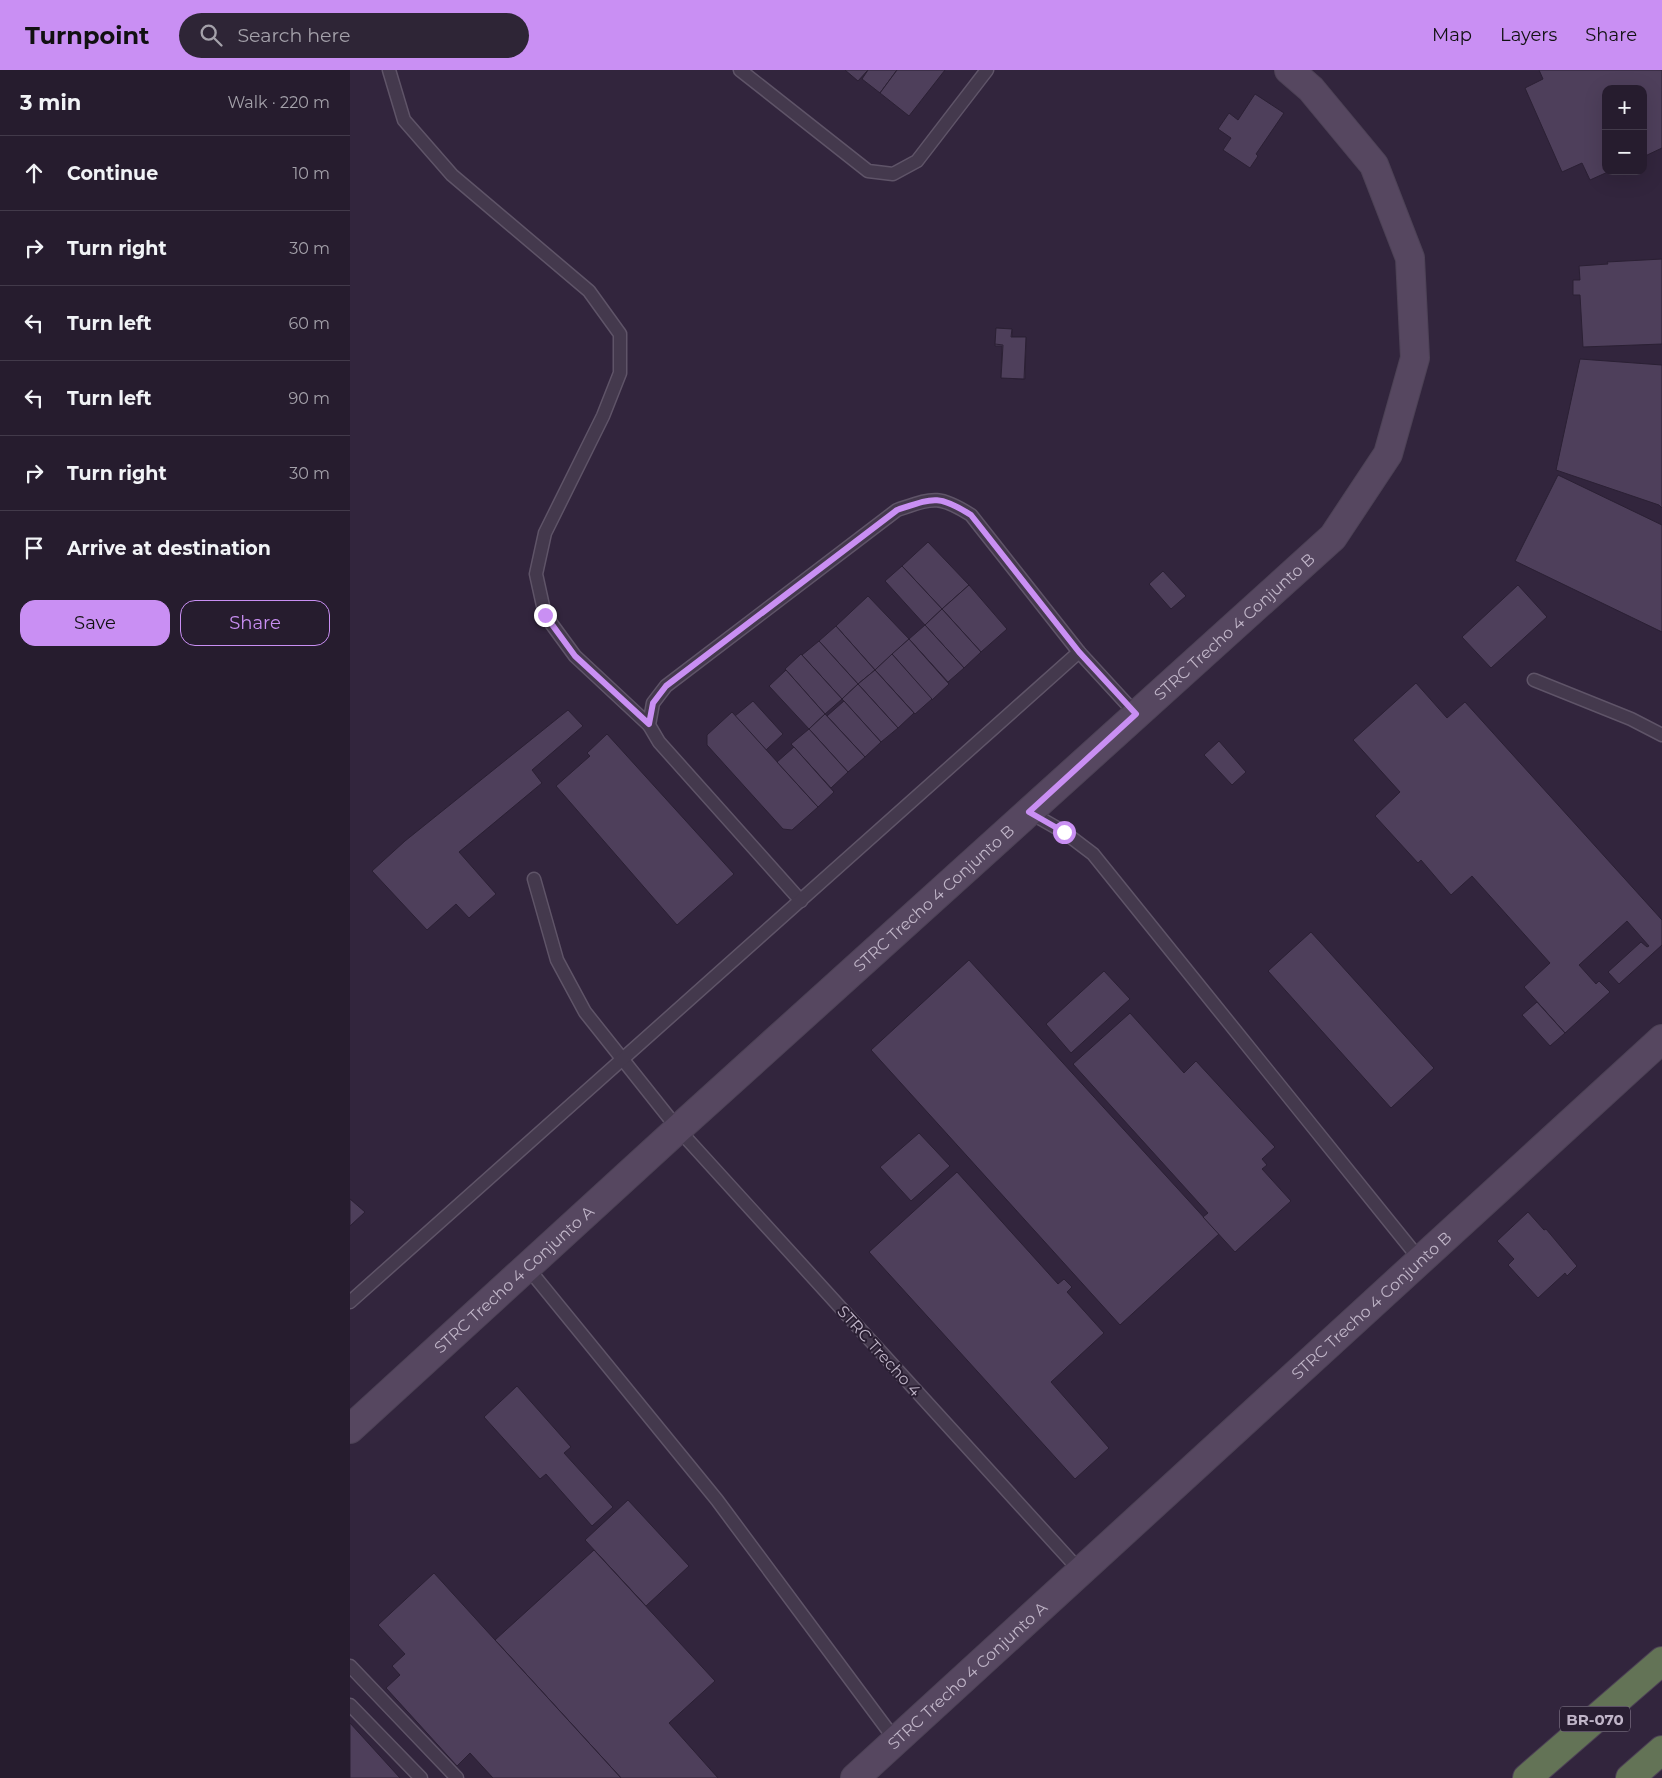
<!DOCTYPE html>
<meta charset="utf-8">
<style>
body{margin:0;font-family:Montserrat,sans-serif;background:#2e2536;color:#f1f3f6}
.controls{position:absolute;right:15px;top:15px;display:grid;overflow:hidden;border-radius:10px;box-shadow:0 5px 20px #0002}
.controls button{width:45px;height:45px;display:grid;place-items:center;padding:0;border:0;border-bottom:1px solid #423a4a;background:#261c2e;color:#f1f3f6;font:25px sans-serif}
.stop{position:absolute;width:15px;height:15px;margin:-11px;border:4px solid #c98ff3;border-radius:50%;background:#fff}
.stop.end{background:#c98ff3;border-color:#fff;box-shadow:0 1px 5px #0008}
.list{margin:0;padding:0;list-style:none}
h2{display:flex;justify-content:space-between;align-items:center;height:65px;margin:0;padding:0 20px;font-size:21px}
h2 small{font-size:16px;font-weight:400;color:#a4a1aa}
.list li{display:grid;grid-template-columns:32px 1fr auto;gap:15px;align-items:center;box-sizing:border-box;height:75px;padding:0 20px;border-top:1px solid #423a4a}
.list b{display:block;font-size:19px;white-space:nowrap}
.list em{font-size:16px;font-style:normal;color:#a4a1aa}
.actions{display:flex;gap:10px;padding:15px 20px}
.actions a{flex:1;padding:11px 0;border:1px solid #c98ff3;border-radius:15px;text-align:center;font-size:18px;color:#c98ff3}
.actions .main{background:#c98ff3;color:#111}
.icon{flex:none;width:28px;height:28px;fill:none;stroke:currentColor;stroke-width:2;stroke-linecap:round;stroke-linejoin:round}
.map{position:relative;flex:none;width:1312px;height:1708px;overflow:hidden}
header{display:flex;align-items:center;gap:30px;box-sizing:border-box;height:70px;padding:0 25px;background:#c98ff3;color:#111}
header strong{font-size:24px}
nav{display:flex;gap:28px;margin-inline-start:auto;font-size:18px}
.search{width:350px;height:45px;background:#2e2536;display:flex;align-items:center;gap:12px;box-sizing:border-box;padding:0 18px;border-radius:28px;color:#a4a1aa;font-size:19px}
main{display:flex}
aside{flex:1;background:#261c2e}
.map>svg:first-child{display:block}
</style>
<header>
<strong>Turnpoint</strong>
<div class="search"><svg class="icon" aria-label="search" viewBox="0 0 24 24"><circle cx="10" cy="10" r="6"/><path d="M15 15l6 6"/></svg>Search here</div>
<nav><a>Map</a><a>Layers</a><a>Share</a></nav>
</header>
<main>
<aside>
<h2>3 min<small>Walk · 220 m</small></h2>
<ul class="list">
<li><svg class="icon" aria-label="ahead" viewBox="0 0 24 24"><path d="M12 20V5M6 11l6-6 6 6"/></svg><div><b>Continue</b></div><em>10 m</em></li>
<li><svg class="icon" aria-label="right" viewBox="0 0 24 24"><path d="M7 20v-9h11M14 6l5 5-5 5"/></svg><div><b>Turn right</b></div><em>30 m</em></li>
<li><svg class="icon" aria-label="left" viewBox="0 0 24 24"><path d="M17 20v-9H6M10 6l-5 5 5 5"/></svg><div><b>Turn left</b></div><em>60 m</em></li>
<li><svg class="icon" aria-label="left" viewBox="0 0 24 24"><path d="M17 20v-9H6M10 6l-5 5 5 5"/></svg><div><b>Turn left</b></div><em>90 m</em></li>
<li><svg class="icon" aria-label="right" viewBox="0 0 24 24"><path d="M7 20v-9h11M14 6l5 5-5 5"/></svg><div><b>Turn right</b></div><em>30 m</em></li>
<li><svg class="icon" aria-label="arrive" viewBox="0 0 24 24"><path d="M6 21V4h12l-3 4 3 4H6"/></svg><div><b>Arrive at destination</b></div></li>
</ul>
<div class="actions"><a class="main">Save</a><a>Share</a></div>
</aside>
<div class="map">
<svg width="1312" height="1708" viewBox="0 0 1312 1708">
<rect width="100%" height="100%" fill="#32253d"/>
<!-- building -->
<g fill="#4e3f5b" stroke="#2b2034">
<polygon points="495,0 518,0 508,11"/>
<polygon points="518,0 547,0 530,23 512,9"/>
<polygon points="547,0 595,0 559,46 530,23"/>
<polygon points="1189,0 1312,0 1312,78 1293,87 1293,19 1256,19 1256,101 1260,101 1240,110 1232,93 1212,102 1175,18 1193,9"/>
<polygon points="905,24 934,43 906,84 908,86 900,98 873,80 881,68 868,59 879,43 888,50"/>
<polygon points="1312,189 1312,274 1233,277 1230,225 1223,225 1223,210 1230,210 1229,196 1258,194 1257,192"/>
<polygon points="646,258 662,259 662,267 676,267 675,309 651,308 652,276 645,276"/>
<polygon points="646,258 662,259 661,267 676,267 674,309 651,308 653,275 645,274"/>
<polygon points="1230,289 1312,295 1312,438 1309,435 1206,400"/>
<polygon points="1208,405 1312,455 1312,562 1165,491"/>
<polygon points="578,472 619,515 592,539 552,496"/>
<polygon points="552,496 592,539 575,555 535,511"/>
<polygon points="813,501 836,526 821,539 799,514"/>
<polygon points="619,515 657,559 631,582 592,539"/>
<polygon points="1168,515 1197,547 1141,598 1112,567"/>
<polygon points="518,526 559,569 525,600 486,556"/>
<polygon points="592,539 631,582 614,598 575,555"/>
<polygon points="575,555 614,598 598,612 559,569"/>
<polygon points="486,556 525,600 508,614 469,571"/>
<polygon points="559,569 599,614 582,630 542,584"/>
<polygon points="469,571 508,614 492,629 452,585"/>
<polygon points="451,584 492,629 475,644 435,599"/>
<polygon points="542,584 582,629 565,644 525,600"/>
<polygon points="436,600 475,644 459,659 419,616"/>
<polygon points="525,600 564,643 548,658 508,614"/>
<polygon points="1066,613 1097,648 1115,632 1312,850 1312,875 1269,914 1258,902 1291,872 1297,877 1299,876 1277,851 1229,895 1246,914 1249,911 1260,922 1215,963 1174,917 1200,893 1122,806 1101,825 1071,790 1068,793 1025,746 1050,722 1003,670"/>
<polygon points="508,614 548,658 531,672 492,629"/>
<polygon points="403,631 433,664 416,680 385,646"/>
<polygon points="494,631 531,672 515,687 477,646"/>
<polygon points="218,640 233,656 182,700 192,713 109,782 146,824 119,848 106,834 77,860 22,801 55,771"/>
<polygon points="382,642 468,737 442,760 433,759 357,675 357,665"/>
<polygon points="475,644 515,687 498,702 459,659"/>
<polygon points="459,659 498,702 481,718 441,674"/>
<polygon points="257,664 384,804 327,855 206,716 240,686 237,683"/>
<polygon points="869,671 896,702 882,715 854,685"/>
<polygon points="444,677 484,722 468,737 427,692"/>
<polygon points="961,862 1084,998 1041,1038 918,901"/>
<polygon points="619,890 869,1164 770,1255 521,980"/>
<polygon points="754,901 780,929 721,983 696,954"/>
<polygon points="1187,932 1215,963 1200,976 1172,945"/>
<polygon points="780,943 834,1003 846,991 925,1077 912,1089 917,1095 912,1099 941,1131 885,1182 853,1147 858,1143 723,994"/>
<polygon points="569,1063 600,1096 561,1131 530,1097"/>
<polygon points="607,1102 708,1214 714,1209 722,1217 717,1222 754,1263 701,1312 759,1378 725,1409 519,1182"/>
<polygon points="0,1129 15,1142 0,1156"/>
<polygon points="1178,1142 1194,1160 1196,1159 1227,1196 1217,1206 1215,1203 1188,1228 1158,1195 1164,1189 1147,1171"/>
<polygon points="167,1316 221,1377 214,1383 263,1437 242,1456 196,1404 190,1409 134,1347"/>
<polygon points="278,1430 339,1496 296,1536 235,1470"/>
<polygon points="244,1480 365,1611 319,1653 368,1708 271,1708 145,1570"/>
<polygon points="84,1503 145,1570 271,1708 143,1708 120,1683 107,1696 36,1618 50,1605 42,1596 55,1584 28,1555"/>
<polygon points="0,1653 50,1708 0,1708"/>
</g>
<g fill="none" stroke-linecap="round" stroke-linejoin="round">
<defs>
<g id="lane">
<polyline points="39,0 54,50 102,105 239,221 270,264 270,303 253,346 195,463 186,504 195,545 225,586 299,655"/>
<polyline points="390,0 518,101 543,104 567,91 637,0"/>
<polyline points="1184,610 1281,649 1312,665"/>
<polyline points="679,742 714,762 743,784 1071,1191"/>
<polyline points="184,809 207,890 235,942 328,1059 731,1502"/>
<path d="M451 831 309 672 299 655 303 633 316 616 547 440C583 428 588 424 621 445L729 582 786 644"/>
<polyline points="177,1197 367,1430 546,1671"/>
<polyline points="0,1232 729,582"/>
<polyline points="0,1596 107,1708"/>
<polyline points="0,1635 71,1708"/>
</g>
<g id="secondary">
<path id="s1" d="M0 1359 328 1059 983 467 1038 384 1065 288 1060 188 1024 95 961 19 939 0"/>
<path id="s2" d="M505 1708 1312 969"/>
</g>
<g id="highway">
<polyline points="1177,1708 1312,1591"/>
<polyline points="1280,1708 1312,1680"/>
</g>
</defs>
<!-- lane casing -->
<use href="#lane" stroke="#5f5468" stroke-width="15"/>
<!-- secondary casing -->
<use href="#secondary" stroke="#4d4256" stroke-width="30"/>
<!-- highway casing -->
<use href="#highway" stroke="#4c4155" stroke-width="30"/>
<!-- lane -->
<use href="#lane" stroke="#44394d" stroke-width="12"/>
<!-- secondary -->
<use href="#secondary" stroke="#564760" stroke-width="28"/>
<!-- highway -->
<use href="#highway" stroke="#637356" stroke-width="28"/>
</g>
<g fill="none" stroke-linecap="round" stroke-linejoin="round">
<!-- route -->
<path stroke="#c98ff3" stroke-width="6" d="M195 545 225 586 299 654 303 633 316 616 547 440C583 428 588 424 621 445L729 582 786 644 679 742 714 762"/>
</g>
<g text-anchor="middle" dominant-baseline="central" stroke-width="4" stroke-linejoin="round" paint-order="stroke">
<!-- shield labels -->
<rect fill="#291e32" stroke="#93889b" stroke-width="1" x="1210" y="1636.5" width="70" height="25" rx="4"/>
<g font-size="15" font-weight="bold" fill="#c0b5c8">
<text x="1245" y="1649">BR-070</text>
</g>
<!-- street labels -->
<g font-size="16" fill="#c0b5c8" stroke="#291e32">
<text stroke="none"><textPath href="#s1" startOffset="1194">STRC Trecho 4 Conjunto B</textPath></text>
<text stroke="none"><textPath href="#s1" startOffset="789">STRC Trecho 4 Conjunto B</textPath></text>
<text stroke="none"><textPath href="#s1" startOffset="222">STRC Trecho 4 Conjunto A</textPath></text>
<text stroke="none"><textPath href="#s2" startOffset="700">STRC Trecho 4 Conjunto B</textPath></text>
<text transform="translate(529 1281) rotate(48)">STRC Trecho 4</text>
<text stroke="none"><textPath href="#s2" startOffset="152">STRC Trecho 4 Conjunto A</textPath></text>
</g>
</g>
</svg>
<div class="controls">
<button>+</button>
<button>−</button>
</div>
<div class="stop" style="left:714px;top:762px"></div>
<div class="stop end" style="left:195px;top:545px"></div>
</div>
</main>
